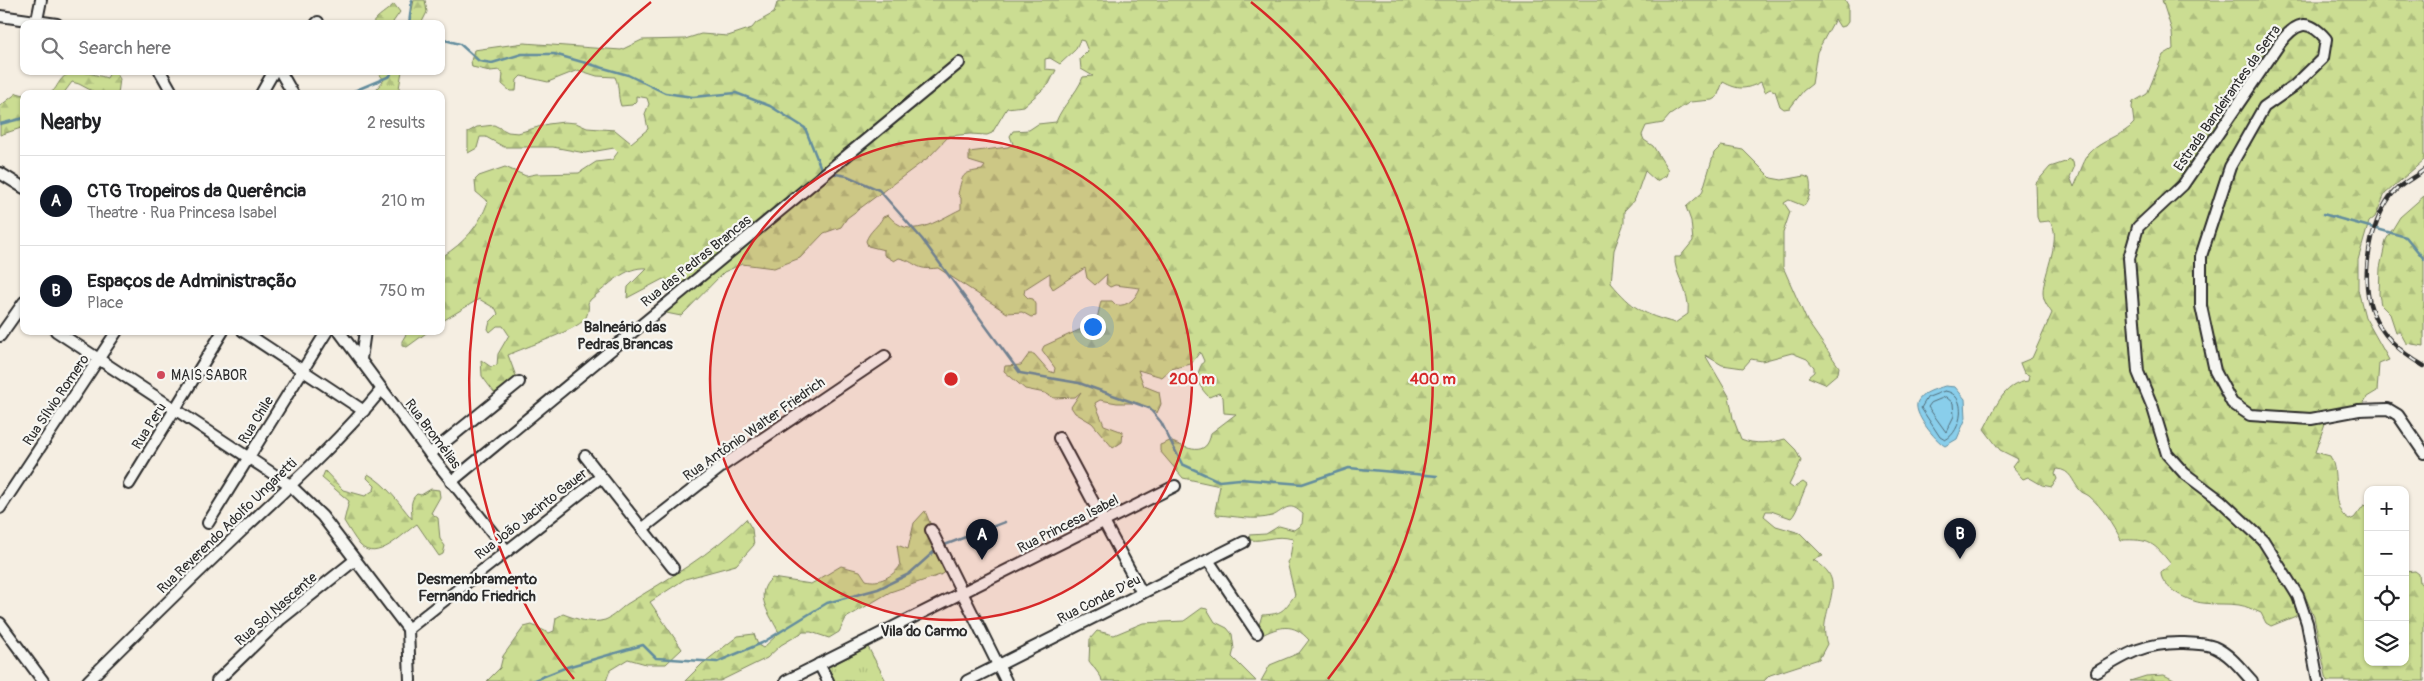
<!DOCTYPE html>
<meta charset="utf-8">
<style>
body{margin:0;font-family:Pangolin,sans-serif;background:#f6f6f6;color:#202124}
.controls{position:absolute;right:15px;bottom:15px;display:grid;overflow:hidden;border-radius:10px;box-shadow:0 1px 4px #0004}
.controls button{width:45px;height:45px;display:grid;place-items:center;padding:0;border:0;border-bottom:1px solid #e0e0e0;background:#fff;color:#202124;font:25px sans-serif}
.you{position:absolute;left:1092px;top:326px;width:18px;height:18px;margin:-12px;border:4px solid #fff;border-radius:50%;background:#1a73e8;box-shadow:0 0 0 8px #1a73e833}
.badge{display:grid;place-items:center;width:32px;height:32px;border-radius:50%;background:#111827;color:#fff;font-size:16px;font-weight:700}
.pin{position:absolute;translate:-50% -41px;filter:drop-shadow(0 1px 2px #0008)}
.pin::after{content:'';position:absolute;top:26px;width:18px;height:15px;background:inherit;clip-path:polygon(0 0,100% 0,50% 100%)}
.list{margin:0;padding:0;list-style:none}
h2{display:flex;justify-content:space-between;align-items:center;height:65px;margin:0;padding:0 20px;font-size:21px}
h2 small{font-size:16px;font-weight:400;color:#757577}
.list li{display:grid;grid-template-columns:32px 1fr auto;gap:15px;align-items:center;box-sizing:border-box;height:90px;padding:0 20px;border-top:1px solid #e0e0e0}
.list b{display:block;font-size:19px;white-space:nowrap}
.list p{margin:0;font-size:16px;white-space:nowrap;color:#757577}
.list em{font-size:16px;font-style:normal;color:#757577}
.icon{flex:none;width:28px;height:28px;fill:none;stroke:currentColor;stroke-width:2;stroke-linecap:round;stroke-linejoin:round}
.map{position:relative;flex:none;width:2424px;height:681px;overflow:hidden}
.search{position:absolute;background:#fff;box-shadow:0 1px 4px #0004;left:20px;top:20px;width:425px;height:55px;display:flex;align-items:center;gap:12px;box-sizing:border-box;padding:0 18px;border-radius:10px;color:#757577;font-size:19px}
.panel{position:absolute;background:#fff;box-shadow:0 1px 4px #0004;left:20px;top:90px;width:425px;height:245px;border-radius:10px}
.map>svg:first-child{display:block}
</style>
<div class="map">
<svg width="2424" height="681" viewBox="0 0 2424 681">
<defs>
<pattern id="grass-tufts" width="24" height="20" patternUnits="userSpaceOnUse" patternTransform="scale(1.25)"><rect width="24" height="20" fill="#cbdd92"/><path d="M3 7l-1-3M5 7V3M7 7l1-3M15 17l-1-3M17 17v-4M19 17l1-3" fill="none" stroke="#aebe7e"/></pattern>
<pattern id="forest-firs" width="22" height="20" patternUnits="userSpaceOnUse" patternTransform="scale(1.25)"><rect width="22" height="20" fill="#cbdd92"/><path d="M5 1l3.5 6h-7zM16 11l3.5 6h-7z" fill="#aebe7e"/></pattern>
</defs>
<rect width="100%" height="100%" fill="#f5eee2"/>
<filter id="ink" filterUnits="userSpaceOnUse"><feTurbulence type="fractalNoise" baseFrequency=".02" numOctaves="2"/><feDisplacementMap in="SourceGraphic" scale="10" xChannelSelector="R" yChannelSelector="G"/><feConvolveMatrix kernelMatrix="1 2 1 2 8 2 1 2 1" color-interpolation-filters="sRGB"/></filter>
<g filter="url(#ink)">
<!-- grass -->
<polygon fill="url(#grass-tufts)" stroke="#7b845e" points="868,647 886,681 834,681 827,668"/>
<!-- forest -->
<g fill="url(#forest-firs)" stroke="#7b845e">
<polygon points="414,0 425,0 427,12 421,24 409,24"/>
<path d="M788 0H1845L1848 5V22L1845 26 1840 27 1835 19 1817 52 1812 84 1803 91 1790 108 1784 109 1780 106 1775 91 1770 89 1765 92 1761 82C1745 90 1738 90 1723 82L1717 97 1712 100 1690 102 1670 115 1663 123 1646 126 1642 135 1644 140 1653 146 1668 170 1666 176 1656 181 1645 171 1635 199 1624 211V223L1614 250 1611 283C1633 309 1643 314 1675 323L1688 314C1691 291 1673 273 1675 257H1680L1693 241 1691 221 1686 207 1702 193 1714 153 1721 146 1743 150 1771 178 1782 180 1804 176 1809 178C1812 187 1810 199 1804 206L1789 200 1784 203 1790 212 1783 233V267L1807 321 1839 367 1838 373 1825 384 1808 377 1814 372V367L1807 359 1792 353 1762 361 1751 359 1743 368 1722 365 1705 355 1729 396 1733 418 1741 439C1755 445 1771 443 1785 439L1796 450 1801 461 1789 485 1793 488 1803 482 1807 485C1802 494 1797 513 1791 518L1771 511H1766L1764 516 1776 526 1800 533 1823 556 1813 560C1854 582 1815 611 1827 644L1819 659 1770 675 1764 681H1261L1270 665 1299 653 1309 640C1293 622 1280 626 1260 636L1259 625 1262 615C1283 614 1283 611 1295 595L1287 562 1290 558 1293 539C1273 534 1266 542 1250 540L1249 535 1266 534 1279 526 1294 530 1302 524 1303 514C1299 511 1295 506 1289 507 1283 508 1278 514 1272 516 1254 521 1235 516 1217 515L1215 511 1220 486 1183 478 1160 451V445L1170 441C1187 448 1207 459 1211 433L1236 414 1224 413 1223 397 1219 393 1209 397C1197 385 1194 375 1204 361L1200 352 1191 364 1171 369 1162 377 1138 370 1144 386 1159 392 1161 404 1157 413 1138 403H1117L1100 400 1095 403 1104 425 1123 432 1122 442 1113 448 1092 423 1075 413 1071 407 1081 392 1075 397 1054 398 1045 393 1025 389 1004 371 1005 366 1021 365 1029 354H1034L1049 371 1054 373 1055 368 1042 350 1044 346 1079 330 1095 328 1101 301H1112L1116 305C1128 307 1136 298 1140 288L1115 285 1110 287 1106 284 1107 274 1095 285 1087 278 1085 268 1053 289 1050 284V273L1025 289 1024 294 1028 298 1033 299 1036 304V316L1031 317 1022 312 1007 313 938 268C914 271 918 262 899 258L894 261 884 255V250L868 246 866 241C870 230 878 227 883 217L888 215C910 242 936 221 961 209V198L958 194C963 174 961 173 982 170L985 166 969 161V152L1008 147 1013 144 1010 136 1013 131 1029 130 1038 124 1056 122C1063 104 1076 95 1083 77L1093 76 1081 69 1080 59 1088 51 1084 41 1080 40 1075 50 1060 64 1050 58 1045 59V69L1056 70 1049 84 1024 106 1007 108 992 133 987 135 970 134 949 136 929 157 847 218 841 227 824 233 800 258 774 268 742 264 724 272 681 316 656 311 679 292 663 279 627 298 628 287 647 268C625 266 608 286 591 299L588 303C589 308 588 314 585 319 575 331 525 347 508 355L517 379 497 395C495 394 484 379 482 376L481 360 491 367 497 365 498 354 509 335 503 326H497L490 332 488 329 490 322 498 314 496 309 479 299 441 322V259L443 256C464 243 479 226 488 202L476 192 475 180 479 176 505 167 526 176 536 174 579 173 596 162 612 160 618 152 614 148 585 153 553 147H504L486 137H480L477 148 468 153V132L477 127 494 125 508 132 518 133 548 124 564 122 576 123 587 128 615 130 631 143 648 129 645 114 649 104 647 98 636 96V101L632 105 621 106C617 95 620 87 615 77L597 76 578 70 548 82 521 76 517 80 516 91H510L502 84 503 74 500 70 490 71 472 67 471 61 474 50 524 43 621 50 642 40 685 39 701 34 728 36 752 28 756 23 774 13 777 3Z"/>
<path d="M2162 0H2424V160L2385 194 2375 217 2369 222 2358 260V290L2365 317 2389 360 2379 364 2377 391 2367 397 2362 406 2346 407 2328 415 2315 452 2330 456C2341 474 2328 508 2349 520L2354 518 2364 505 2368 506V662H2405V572L2415 571 2419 574 2420 583 2424 587V681H2327L2314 617 2306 598 2289 572 2280 573 2297 610 2296 616 2271 626 2266 623 2261 613C2254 610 2246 606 2239 605 2227 603 2215 605 2203 603 2190 602 2160 588 2161 572L2171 564C2153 542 2150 539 2121 540 2114 525 2102 507 2089 496 2085 493 2081 493 2079 489 2072 481 2071 470 2057 469L2055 474 2057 479 2052 487 2042 485 2028 477 2023 479 2012 467 2018 459 2000 450 1984 429C1996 408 2002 384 2028 381L2029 375 2024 373 2020 363 2032 358 2052 313C2048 307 2043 301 2043 292 2043 275 2064 234 2049 221L2039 222 2037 217 2036 183 2050 167 2065 162 2068 159 2073 162 2074 168 2070 177 2074 187C2079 177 2082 163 2089 154 2099 141 2125 135 2134 123L2132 107 2133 102 2147 94 2163 55 2173 49 2172 31Z"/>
<path d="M394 4 400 12 393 22 394 24H372C378 15 386 12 394 4Z"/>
<path d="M111 71H115L120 79 118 94H98L79 84 72 82 63 94H46C55 92 55 88 60 81 70 66 93 74 107 78Z"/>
<polygon points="377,71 402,71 398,94 372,94 384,80"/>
<polygon points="17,93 24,95 24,127 0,135 0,106"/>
<polygon points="2424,196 2424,346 2406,343 2400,332 2396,332 2390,314 2381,305 2379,294 2380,268 2386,240 2400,217"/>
<polygon points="408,331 429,331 407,347 402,346 402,341"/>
<path d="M325 471 343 490 365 496 374 490 375 486 367 478 368 474C387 485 398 502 412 519 412 510 409 500 417 494L421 495 431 489 439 490 440 497 431 513 438 518 440 539 445 546 443 554 439 556 417 524C402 534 377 563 360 545 354 538 349 529 344 521L349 501 322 478Z"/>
<path d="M925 511 944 557 946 571 943 574 890 592 846 618 839 632 829 638 811 632H803L781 645 767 658 720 681H685L702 664 738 636 754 634 758 645 763 648 779 633C771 615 752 595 772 578L811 584 841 566 860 571 866 580C879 584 893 576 900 566L897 545 908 549 914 523Z"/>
<path d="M746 519 752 529 754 545 736 565 685 579 650 602 682 649 666 664H646L628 659 610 670 606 681H487L500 668 503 656 524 627 532 625 549 633 554 631 556 618 563 614C576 619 591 624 605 620 613 617 620 609 627 604 668 579 712 554 746 519Z"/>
<polygon points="1202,608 1207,609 1215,622 1227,628 1232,634 1234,649 1232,657 1256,681 1102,681 1101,677 1089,661 1090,639 1097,631 1114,635 1143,623 1184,621"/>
<polygon points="2164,675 2176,681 2130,681 2146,676"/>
</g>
<!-- water -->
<path fill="#89ceeb" stroke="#638d9e" d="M1945 386 1955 387 1965 399 1966 418 1957 439 1945 446C1936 441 1911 412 1918 401 1923 392 1936 389 1945 386Z"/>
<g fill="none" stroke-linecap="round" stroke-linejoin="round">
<!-- shore -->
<g stroke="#516c78" stroke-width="1">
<path d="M1945 391C1969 394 1962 432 1945 440L1940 437 1921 408 1927 398Z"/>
<polygon points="1946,397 1953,403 1954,416 1946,432 1928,407 1931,403"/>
</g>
<!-- stream -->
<g stroke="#638d9e" stroke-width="2.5">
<polyline points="409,24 412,0"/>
<polyline points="441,39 460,44 479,61 492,63 522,54 554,54 628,75 665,93 693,97 736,93 770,106 805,128 822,171"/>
<polyline points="347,94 390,76 392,71"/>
<polyline points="0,124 24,118"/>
<polyline points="830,173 847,176 879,190 922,239 1020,373 1079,383 1149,408 1161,422 1182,464 1219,481 1240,479 1302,484 1349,468 1437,476"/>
<polyline points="2323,214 2406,237 2424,259"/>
<polyline points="942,546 1005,522"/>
<polyline points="532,681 567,667 643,645 656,658 717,662 762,643 827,603 878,589 909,574 937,549"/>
</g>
<defs>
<g id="minor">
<polyline points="0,16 57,24"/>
<polyline points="37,20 41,0"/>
<polyline points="316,24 318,22"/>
<polyline points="160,71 173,94"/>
<polyline points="280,71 293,94"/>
<polyline points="261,94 274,71"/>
<polyline points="0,173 24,188"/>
<polyline points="56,331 290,485 322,516 408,629"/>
<polyline points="243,331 364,411"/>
<polyline points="339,331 430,454 507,551"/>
<polyline points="0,336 24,302"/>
<polyline points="361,359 365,331"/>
<polyline points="1059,438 1142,593"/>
<polyline points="430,454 519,382"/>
<polyline points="585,456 673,568"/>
<polyline points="451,482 959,63"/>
<polyline points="129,484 223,331"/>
<polyline points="0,508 117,331"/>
<polyline points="208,523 327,331"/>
<polyline points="642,529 725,464 885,356"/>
<polyline points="931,530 1006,681"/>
<polyline points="1208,560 1257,633"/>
<polyline points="0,623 43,681"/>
<polyline points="408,629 601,477"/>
<polyline points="408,629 410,681"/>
<polyline points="819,664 828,681"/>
<path d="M2097 672C2128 653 2146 642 2184 643 2195 644 2204 643 2214 647 2230 654 2241 669 2252 681"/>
<path d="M88 681C141 628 194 576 249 524 295 481 342 438 382 389"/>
<polyline points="217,681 281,619 355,560"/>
<polyline points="786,681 1175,486"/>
<polyline points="967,681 1244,542"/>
<path d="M2318 681 2307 623 2298 596 2263 540 2220 500 2184 473 2167 454 2153 408 2138 372 2129 258 2138 227 2183 185 2280 43C2296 22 2308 18 2326 39L2323 58 2294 86 2264 107 2230 167 2201 256V306L2215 371 2232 403 2250 415 2311 419 2359 410 2388 409 2398 415 2424 453"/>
</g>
</defs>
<!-- minor casing -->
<use href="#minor" stroke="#2b2b2b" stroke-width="14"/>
<!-- minor -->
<use href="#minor" stroke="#f6f6f2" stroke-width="10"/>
<defs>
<path id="rail" d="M2424 170C2415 177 2404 182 2396 190 2384 201 2376 223 2372 237 2358 296 2370 335 2424 366"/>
</defs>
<!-- rail casing -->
<use href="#rail" stroke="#2b2b2b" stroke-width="4.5"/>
<!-- rail -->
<use href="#rail" stroke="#f6f6f2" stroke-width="2.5" stroke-dasharray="8" stroke-linecap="butt"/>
</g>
</g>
<!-- distance rings -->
<circle cx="951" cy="379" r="241" fill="#d62828" fill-opacity=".12"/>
<g fill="none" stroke="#d62828" stroke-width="2.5">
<circle cx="951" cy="379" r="241"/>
<path d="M574 679A482 482 0 0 1 651 2M1251 2A482 482 0 0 1 1328 679"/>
</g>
<!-- markers -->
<circle fill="#d1495b" stroke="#f6f6f2" stroke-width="2" cx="161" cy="375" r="5"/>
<g text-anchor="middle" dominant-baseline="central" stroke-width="4.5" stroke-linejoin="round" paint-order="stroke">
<!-- street labels -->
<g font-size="14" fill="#2b2b2b" stroke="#f6f6f2">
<text transform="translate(2227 98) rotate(-55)">Estrada Bandeirantes da Serra</text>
<text transform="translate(696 261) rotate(-39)">Rua das Pedras Brancas</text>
<text transform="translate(56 400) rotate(-56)">Rua Sílvio Romero</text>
<text transform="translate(256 420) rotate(-58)">Rua Chile</text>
<text transform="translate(149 426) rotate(-58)">Rua Peru</text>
<text transform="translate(754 429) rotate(-35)">Rua Antônio Walter Friedrich</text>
<text transform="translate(433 434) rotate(53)">Rua Bromélias</text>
<text transform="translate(531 514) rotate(-38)">Rua João Jacinto Gauer</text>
<text transform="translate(1068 524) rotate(-27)">Rua Princesa Isabel</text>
<text transform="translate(227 526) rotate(-44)">Rua Reverendo Adolfo Ungaretti</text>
<text transform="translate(1099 599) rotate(-27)">Rua Conde D'eu</text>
<text transform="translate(276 609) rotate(-41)">Rua Sol Nascente</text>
</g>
<!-- poi labels -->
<g font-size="14" fill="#2b2b2b" stroke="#f6f6f2" text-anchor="start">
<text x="171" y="375">MAIS SABOR</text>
</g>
<!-- neighbourhood labels -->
<g font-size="15" font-weight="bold" fill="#2b2b2b" stroke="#f6f6f2">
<text x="625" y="327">Balneário das<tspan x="625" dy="17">Pedras Brancas</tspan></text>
<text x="477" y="579">Desmembramento<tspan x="477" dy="17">Fernando Friedrich</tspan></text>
<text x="924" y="631">Vila do Carmo</text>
</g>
</g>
<circle cx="951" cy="379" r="8" fill="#d62828" stroke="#f6f6f2" stroke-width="2.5"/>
<g font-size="15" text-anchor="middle" font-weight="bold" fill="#d62828" stroke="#f6f6f2" stroke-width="4.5" stroke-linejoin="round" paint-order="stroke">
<text x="1192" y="384">200 m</text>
<text x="1433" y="384">400 m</text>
</g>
</svg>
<div class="controls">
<button>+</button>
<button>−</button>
<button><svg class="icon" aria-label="locate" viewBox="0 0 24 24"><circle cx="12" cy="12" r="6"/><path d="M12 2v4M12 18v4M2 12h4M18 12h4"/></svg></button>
<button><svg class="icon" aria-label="layers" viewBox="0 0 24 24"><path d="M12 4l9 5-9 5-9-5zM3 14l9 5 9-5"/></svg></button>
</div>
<div class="you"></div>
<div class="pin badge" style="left:982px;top:560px">A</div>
<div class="pin badge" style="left:1960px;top:559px">B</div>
<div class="search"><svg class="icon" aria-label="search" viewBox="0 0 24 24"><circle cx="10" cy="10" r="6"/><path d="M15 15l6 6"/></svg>Search here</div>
<section class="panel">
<h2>Nearby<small>2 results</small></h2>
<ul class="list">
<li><span class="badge">A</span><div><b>CTG Tropeiros da Querência</b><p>Theatre · Rua Princesa Isabel</p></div><em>210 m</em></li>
<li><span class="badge">B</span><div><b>Espaços de Administração</b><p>Place</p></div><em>750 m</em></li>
</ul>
</section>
</div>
